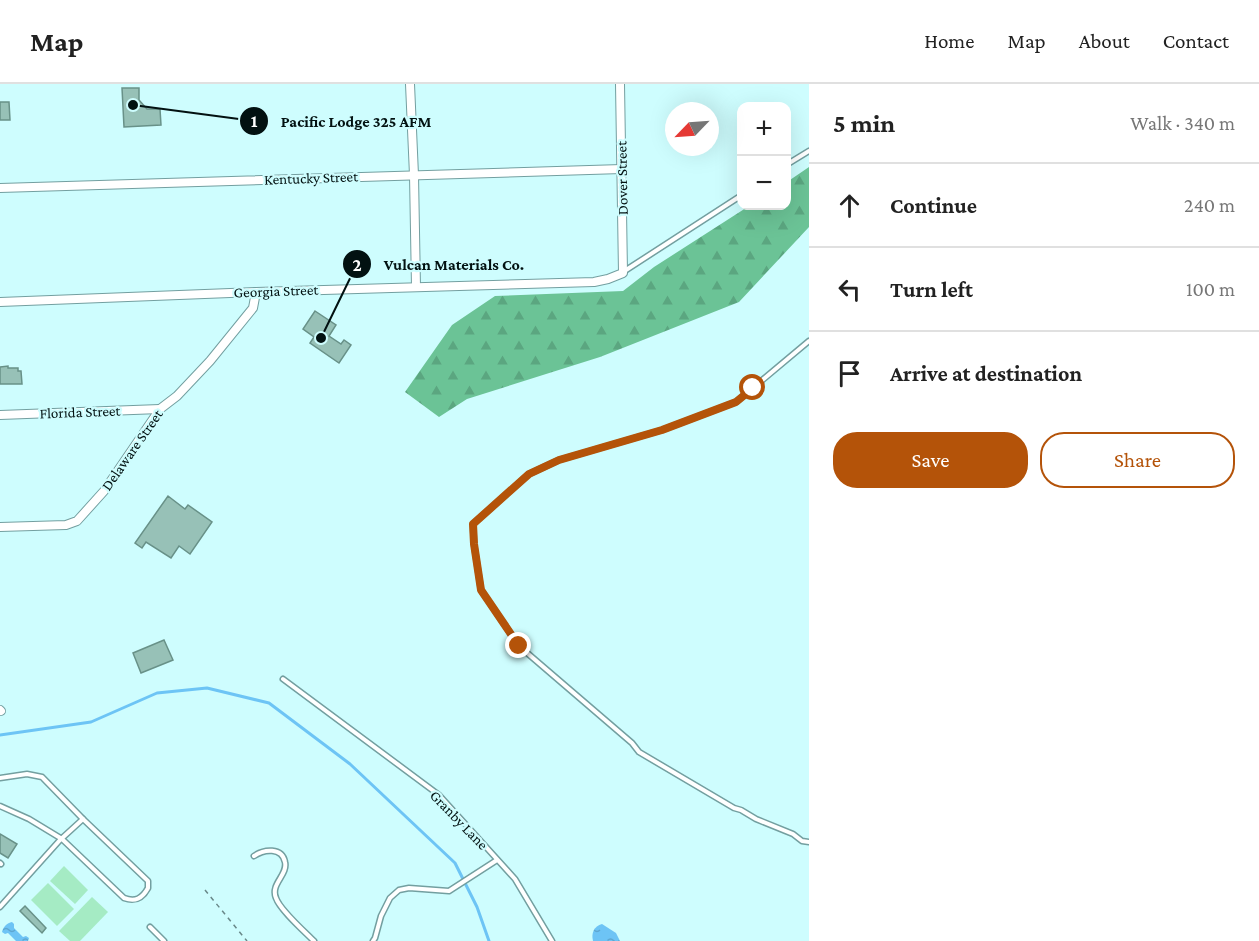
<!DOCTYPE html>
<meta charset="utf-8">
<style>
body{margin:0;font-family:"Crimson Pro",serif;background:#f2f2f2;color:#222}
.controls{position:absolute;right:18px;top:18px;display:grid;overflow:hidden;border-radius:12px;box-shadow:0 6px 24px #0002}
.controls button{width:54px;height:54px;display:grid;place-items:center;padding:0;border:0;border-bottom:2px solid #e0e0e0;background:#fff;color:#222;font:30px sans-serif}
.compass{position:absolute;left:665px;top:18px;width:54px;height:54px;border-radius:50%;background:#fff;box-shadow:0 6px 24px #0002;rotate:245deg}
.stop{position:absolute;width:18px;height:18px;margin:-14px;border:4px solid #b45309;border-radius:50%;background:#fff}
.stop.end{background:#b45309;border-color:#fff;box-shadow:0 2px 6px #0008}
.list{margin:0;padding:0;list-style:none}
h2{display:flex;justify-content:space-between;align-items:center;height:78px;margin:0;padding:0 24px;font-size:26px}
h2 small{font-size:20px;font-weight:400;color:#767676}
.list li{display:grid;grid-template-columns:39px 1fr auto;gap:18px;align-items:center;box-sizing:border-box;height:84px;padding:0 24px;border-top:2px solid #e0e0e0}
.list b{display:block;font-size:22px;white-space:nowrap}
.list em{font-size:20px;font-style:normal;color:#767676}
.actions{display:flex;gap:12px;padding:18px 24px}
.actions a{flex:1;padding:14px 0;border:2px solid #b45309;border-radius:24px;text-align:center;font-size:21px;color:#b45309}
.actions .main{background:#b45309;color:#fff}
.icon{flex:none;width:33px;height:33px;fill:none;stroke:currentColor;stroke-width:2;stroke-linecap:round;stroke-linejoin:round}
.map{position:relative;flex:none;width:809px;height:857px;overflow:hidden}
header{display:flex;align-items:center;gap:36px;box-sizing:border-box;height:84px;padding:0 30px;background:#fff;border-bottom:2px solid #e0e0e0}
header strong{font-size:28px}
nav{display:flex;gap:33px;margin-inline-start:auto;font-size:21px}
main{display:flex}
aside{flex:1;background:#fff}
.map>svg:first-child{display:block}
</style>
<header>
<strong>Map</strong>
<nav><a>Home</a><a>Map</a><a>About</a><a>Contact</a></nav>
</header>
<main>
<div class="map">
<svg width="809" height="857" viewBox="0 0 809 857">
<defs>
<pattern id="forest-firs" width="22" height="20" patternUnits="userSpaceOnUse" patternTransform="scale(1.5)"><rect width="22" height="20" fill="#6bc396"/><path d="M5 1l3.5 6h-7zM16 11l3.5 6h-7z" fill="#5ba680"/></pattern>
<pattern id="water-ripples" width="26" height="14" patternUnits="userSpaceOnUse" patternTransform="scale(1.5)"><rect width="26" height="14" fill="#6dc4f5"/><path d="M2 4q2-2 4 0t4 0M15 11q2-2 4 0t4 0" fill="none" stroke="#5da7d1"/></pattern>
</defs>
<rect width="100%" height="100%" fill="#cefdfe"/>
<!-- forest -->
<polygon fill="url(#forest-firs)" points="809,83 809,143 739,218 600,273 467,315 439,333 405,308 452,241 495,212 623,207 654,183 749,122 786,122 787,98"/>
<!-- pitch -->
<g fill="#a5ebc4">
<polygon points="64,782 88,806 75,820 50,797"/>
<polygon points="48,799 74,825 57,842 31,816"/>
<polygon points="92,813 108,828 80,857 70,857 59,847"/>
</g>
<!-- water -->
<g fill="url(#water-ripples)">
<path d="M12 838 14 840V844L23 853 26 852 29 854 28 857H16L8 849 5 850 2 848C3 843 7 839 12 838Z"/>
<path d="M602 840 616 849 620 857H593C591 849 594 842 602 840Z"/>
</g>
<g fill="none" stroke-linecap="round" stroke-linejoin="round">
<!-- stream -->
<polyline stroke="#6dc4f5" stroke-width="3" points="0,651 91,638 157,609 207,604 269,619 350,680 455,779 477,823 489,857"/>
</g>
<!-- building -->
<g fill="#97c1b7" stroke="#689188" stroke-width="1.5">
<polygon points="122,4 139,4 139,16 147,25 160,25 161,41 124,43"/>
<polygon points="0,18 9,18 10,36 0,36"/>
<polygon points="315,227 336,241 329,252 341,260 344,256 351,261 339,279 310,259 314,253 303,245"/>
<polygon points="8,282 8,284 18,284 18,287 21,287 22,300 0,300 0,283"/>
<polygon points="168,412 185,425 188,421 212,438 190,470 179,462 171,474 146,458 142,464 135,459"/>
<polygon points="164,556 173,576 141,589 133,569"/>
<polygon points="0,750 17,760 8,774 0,769"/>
<polygon points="25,822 46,844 42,849 20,827"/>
</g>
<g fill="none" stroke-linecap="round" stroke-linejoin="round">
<defs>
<g id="lane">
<polyline points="786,81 809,67"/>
<polyline points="623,188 742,111"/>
<polyline points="809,257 736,318 662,346 559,376 529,390 473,440 474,460 481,506 519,562 632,659 639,668 734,724 741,726 756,735 793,750 802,757 809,758"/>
<polyline points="283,595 439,711 515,795 552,857"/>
<polyline points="0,694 27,690 42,693 83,735 60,756 0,823"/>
<path d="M0 722 29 735 62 755 124 814C135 818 142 815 148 804V797L83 735"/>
<path d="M254 772C264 765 282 763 285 778 288 791 270 800 276 814 280 826 304 847 314 857"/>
<polyline points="0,779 1,780"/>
<polyline points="150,843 164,857"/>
<polyline points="373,857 375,854 381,832 390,814 399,806 409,804 449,807 497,776"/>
</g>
<g id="street">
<polyline points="410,0 414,91 416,203"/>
<polyline points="0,104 622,85"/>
<polyline points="0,218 256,208 594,198 608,195 623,189 620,0"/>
<polyline points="0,331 160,325"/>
<polyline points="0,443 66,441 77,437 104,407 160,325 177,312 210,277 253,224 256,208"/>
<polyline points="0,626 1,627"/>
</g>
</defs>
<!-- lane casing -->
<use href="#lane" stroke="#739fa0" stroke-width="7"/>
<!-- street casing -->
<use href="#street" stroke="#739fa0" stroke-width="10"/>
<!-- path -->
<polyline stroke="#698889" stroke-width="1.5" stroke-dasharray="4.5 4.5" stroke-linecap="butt" points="205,806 247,857"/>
<!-- lane -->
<use href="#lane" stroke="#fff" stroke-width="4"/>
<!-- street -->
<use href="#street" stroke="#fff" stroke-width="8"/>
</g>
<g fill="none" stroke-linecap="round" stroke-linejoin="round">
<!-- route -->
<polyline stroke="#b45309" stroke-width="8" points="519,562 481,506 474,460 473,440 529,390 559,376 662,346 736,318 753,304"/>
</g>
<g text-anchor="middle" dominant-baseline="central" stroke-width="4.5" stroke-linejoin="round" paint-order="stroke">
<!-- street labels -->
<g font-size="15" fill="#021111" stroke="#cefdfe">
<text transform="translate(311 94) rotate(-2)">Kentucky Street</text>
<text transform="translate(622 94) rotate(-91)">Dover Street</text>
<text transform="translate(276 207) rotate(-2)">Georgia Street</text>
<text transform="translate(80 328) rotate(-2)">Florida Street</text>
<text transform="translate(132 366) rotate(-55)">Delaware Street</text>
<text transform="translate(459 736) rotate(46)">Granby Lane</text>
</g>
</g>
<!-- callouts -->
<path fill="none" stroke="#021111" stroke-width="2" d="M133 21L254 37M321 254L357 180"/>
<g fill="#021111" stroke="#cefdfe" stroke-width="2">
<circle cx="133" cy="21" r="6"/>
<circle cx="321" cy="254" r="6"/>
<circle cx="254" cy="37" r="15"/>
<circle cx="357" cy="180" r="15"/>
</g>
<g font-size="18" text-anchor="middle" font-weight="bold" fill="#fff">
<text x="254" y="43">1</text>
<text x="357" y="187">2</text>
</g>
<g font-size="16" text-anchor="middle" font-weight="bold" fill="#021111" stroke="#cefdfe" stroke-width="4.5" stroke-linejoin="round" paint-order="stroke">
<text x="356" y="43">Pacific Lodge 325 AFM</text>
<text x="454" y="186">Vulcan Materials Co.</text>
</g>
</svg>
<div class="controls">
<button>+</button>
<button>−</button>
</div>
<svg class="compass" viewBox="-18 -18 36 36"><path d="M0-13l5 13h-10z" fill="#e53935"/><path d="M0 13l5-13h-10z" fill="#767676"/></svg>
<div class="stop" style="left:753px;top:304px"></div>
<div class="stop end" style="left:519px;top:562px"></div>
</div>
<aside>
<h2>5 min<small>Walk · 340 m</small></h2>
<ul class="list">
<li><svg class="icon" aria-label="ahead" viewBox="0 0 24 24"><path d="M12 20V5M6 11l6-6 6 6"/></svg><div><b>Continue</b></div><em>240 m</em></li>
<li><svg class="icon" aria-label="left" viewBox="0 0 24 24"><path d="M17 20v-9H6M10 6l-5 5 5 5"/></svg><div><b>Turn left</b></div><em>100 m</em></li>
<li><svg class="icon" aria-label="arrive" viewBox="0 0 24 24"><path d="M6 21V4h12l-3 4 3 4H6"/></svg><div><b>Arrive at destination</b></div></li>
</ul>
<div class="actions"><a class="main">Save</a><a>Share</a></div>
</aside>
</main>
